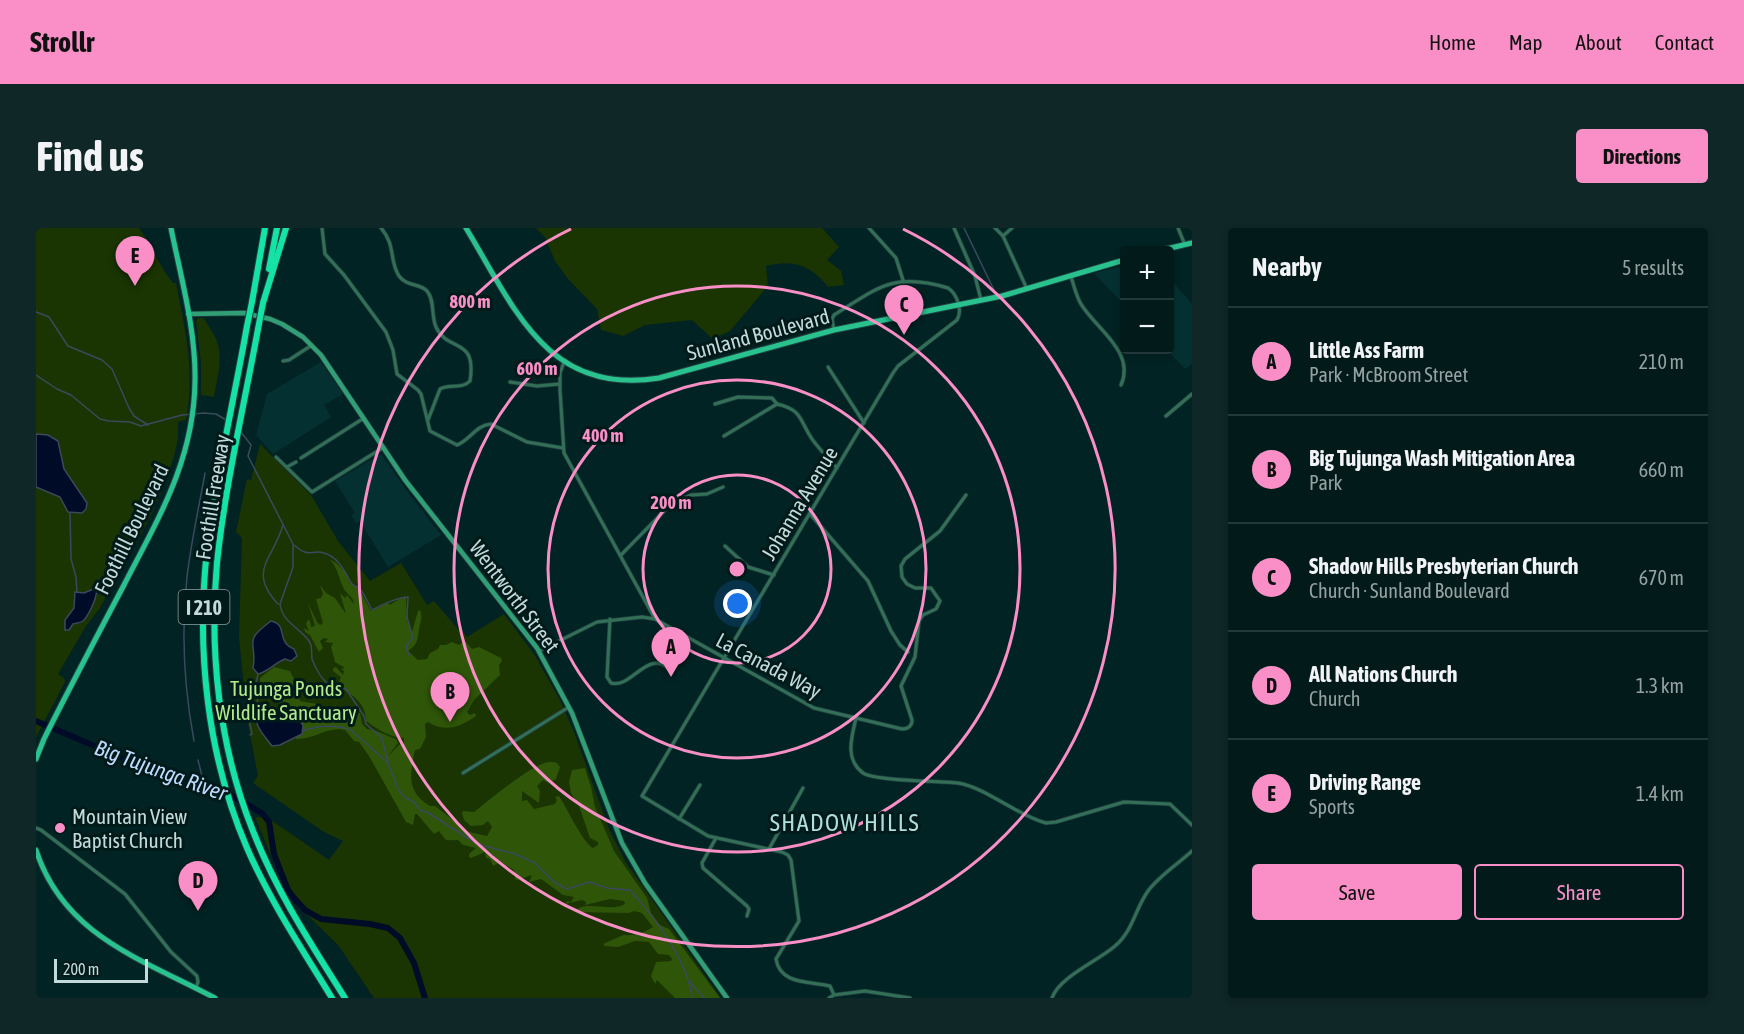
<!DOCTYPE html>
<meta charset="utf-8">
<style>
body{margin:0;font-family:"Asap Condensed",sans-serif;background:#102727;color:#f1f3f6}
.controls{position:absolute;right:18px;top:18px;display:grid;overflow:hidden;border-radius:6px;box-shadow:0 3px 9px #0003}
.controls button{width:54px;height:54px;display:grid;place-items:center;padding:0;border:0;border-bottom:2px solid #233839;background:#021a1a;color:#f1f3f6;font:30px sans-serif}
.scale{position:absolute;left:18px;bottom:15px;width:94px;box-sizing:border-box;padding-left:6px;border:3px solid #c4dada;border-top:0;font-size:16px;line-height:21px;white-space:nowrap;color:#c4dada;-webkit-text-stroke:4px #001a1a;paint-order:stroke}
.you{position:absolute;left:702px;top:376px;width:21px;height:21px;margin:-15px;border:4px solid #fff;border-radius:50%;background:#1a73e8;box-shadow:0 0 0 9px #1a73e833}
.badge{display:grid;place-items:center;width:39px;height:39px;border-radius:50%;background:#fa8fc7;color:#111;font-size:20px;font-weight:700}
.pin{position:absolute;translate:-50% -50px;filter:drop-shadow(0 2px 3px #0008)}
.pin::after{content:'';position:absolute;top:32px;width:21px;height:18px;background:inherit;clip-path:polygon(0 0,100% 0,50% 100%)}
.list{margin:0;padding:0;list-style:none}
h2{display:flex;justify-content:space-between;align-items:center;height:78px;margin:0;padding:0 24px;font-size:26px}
h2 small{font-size:20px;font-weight:400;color:#96a1a2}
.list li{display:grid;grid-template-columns:39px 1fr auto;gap:18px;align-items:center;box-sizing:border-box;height:108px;padding:0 24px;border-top:2px solid #233839}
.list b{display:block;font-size:22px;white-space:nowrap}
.list p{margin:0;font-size:20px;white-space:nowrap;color:#96a1a2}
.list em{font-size:20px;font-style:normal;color:#96a1a2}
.actions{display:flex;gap:12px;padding:18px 24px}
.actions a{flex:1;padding:14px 0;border:2px solid #fa8fc7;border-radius:6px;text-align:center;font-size:21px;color:#fa8fc7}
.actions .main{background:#fa8fc7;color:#111}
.map{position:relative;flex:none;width:1156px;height:770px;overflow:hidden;border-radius:6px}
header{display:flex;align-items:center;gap:36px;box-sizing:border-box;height:84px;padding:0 30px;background:#fa8fc7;color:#111}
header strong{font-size:28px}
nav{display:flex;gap:33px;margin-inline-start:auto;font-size:21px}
.intro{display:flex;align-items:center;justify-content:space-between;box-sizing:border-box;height:144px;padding:0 36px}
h1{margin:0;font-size:42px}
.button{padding:15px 27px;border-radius:6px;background:#fa8fc7;color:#111;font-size:21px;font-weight:700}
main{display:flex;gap:36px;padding:0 36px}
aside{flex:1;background:#021a1a;border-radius:6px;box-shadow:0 3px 9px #0003}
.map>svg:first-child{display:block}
</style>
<header>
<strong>Strollr</strong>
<nav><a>Home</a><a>Map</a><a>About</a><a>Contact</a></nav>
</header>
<div class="intro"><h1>Find us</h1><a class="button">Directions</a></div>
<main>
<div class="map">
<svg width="1156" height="770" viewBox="0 0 1156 770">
<rect width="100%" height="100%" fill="#022323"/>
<!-- built -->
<g fill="#053031">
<polygon points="1088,38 1088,77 1058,45"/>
<polygon points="1134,51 1156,76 1156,136 1149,141 1131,122 1134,122"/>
<polygon points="285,134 307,166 288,177 295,189 237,226 220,207 231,166"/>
<polygon points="345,226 373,266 405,307 352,339 324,293 320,295 315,287 319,285 299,253"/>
</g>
<!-- green -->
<g fill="#1a3501">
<path d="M0 0H103C116 18 123 38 137 55H140C150 106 159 142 150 192L142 194C142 199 142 203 142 208 140 238 100 329 76 347V357L64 380 50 398 22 446 28 450 29 454 0 509Z"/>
<path d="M500 0H786L803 19 791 32 805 43 808 57 792 59C775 37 757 31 730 38L732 58 694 103 677 111 656 92 609 97 587 108 565 102 561 81 532 51 519 33 509 9Z"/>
<path d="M162 90H167C171 94 173 100 177 105 189 125 182 146 178 169L165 167V135L160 93Z"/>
<polygon points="224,216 275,267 302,313 334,353 365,335 391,377 398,373 422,401 424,400 431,409 468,386 498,426 524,472 538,504 573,601 589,633 685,770 338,770 302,717 260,676 238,635 219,589 232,590 293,632 307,613 288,604 217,555 222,548 211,490 203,409 206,310 200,304 211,251 215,252"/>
</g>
<!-- forest -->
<path fill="#2e5508" d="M293 331 300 335 309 344 314 355 323 361 335 383 352 375 354 377 365 370 370 369 371 393 376 404 382 383 384 382C387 391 384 393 383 402 381 413 382 416 372 423L382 432 391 431 394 425 402 421 404 417H410L416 414 423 417 429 413 436 421 443 419 465 430 466 433 463 437 464 447 438 472 431 484 434 487 439 485 440 488C424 499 410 505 392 494L389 496 390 509 384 521 379 522C374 546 370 564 394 578H399L433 604 451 608 456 599 452 593 447 597 435 598 428 592 426 585 427 583 438 584C451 574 502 530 517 534 521 534 522 536 524 539L520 551 513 555 507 552 501 558 504 563 503 575 486 563V573L491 572 498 581 519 576 521 572 519 569 523 568C531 580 547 615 557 620L562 617V614L554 610 543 578 535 565 533 554 536 542 549 540 555 559 559 579 578 623 611 670 615 685 624 697 633 701 684 770H639L621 752 619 756 615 748 620 734 635 733 636 731 633 727 622 726 613 714 599 713 582 719 569 718 567 716C573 713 579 711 585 708 589 706 590 708 594 707 603 707 610 703 617 699L606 685 598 683 593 685 538 684C549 671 575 685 589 676L588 673 574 671 549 677 550 674 546 672 529 676 531 673 535 674 538 669 527 667 505 651 493 654 496 647 481 652 479 651 478 642 464 634 457 638 454 631 450 630 449 624 435 630 433 629V626L440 620 427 617 422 612C408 612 412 615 403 603L398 606 381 586H379L377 597 370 594 333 528 323 514 318 513 309 502C292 498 277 512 260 511 261 491 249 486 240 470 227 464 224 467 224 450L238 439 254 443 261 457 264 473 281 476 290 487H295V480L300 477 302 482 305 481 313 489 324 485 326 496 331 501C342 502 350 508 360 511L362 515 352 528 365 515 368 516V510C355 510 341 501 330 493 330 474 316 467 302 458L307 456 303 454 305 449 297 443V440L300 439 307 447 308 443 305 441 309 440 299 434 295 419 297 415 289 414 292 411 288 410 284 413 287 420 283 424 274 407 269 404 268 400 273 403 270 396 272 392 274 393 275 399 279 398 272 375 281 394 284 397 287 395 280 371 285 370 287 366 284 357 290 365 299 370 310 386 304 365 309 370 311 367 318 376C317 367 310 367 307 359 302 349 302 339 293 331Z"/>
<!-- water -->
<g fill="#000b28" stroke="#3b495d" stroke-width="1.5">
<polygon points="0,206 12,207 22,213 28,241 51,275 50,281 46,285 32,284 24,269 0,259"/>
<path d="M60 360C63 366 53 387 47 393 44 395 41 395 37 396L33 402H29V392L38 380 39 364 48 365Z"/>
<path d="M235 393C253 397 239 413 258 421L261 428 255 433 249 431C240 434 232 444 222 446L217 440C222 413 205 415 235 393Z"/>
<path d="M226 476 243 483 249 490 263 493 267 497 266 506 244 517 236 518C224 502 220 501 219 480Z"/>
</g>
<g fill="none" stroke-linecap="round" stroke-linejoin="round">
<!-- stream -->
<g stroke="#3b495d" stroke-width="1.5">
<polyline points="928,0 958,62"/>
<polyline points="0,84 13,89 32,118 66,132 76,141 93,180 98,188 112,197"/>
<polyline points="0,147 21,161 35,167 64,191 73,193 94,194 105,198 146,187 168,185 180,186 190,192"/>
<path d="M205 204 215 217 212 228 257 316V339L244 376C246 394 263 399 273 413 277 419 275 424 276 431 278 437 284 448 288 452 293 459 303 459 310 461L328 488 330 496 346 510 352 535 362 561 368 569 378 574 385 583 391 584 441 616 479 626 499 635 518 654 531 661 553 654 571 660 594 662C618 688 653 735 656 770"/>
<polyline points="34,285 35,331 40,349 41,364"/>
<path d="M258 317C274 331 275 321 288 325 303 329 309 345 316 356 318 358 322 359 324 361 329 367 332 375 336 382 346 377 361 369 372 369L371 389 377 410 370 418 373 427"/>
<path d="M242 376C211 342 237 332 247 297"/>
<polyline points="222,446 220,455 222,478"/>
<path d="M268 502C284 498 299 496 315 502L352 535"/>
<path d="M214 507 216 506C214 492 207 478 211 464L221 470"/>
<path d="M158 513C148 459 145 404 151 349 155 314 163 279 169 245"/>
<polyline points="162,532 168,556"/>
<polyline points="654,754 668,770"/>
</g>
<!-- river -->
<polyline stroke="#000b28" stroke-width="6" points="0,493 117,543 184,561 226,585 233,594 238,626 252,662 258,670 269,682 285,691 334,696 352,700 364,710 378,735 389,770"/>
<defs>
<g id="street">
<path d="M286 0 289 26 308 47 350 104 357 122 361 146 382 162 385 166 394 203 421 217C434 212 440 197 455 196L491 214 527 220"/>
<path d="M345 0C360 17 353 33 363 48 371 59 384 55 391 63 399 72 395 88 400 99 412 125 441 108 434 153 425 162 414 155 404 161L392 192"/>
<polyline points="833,0 860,30 867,52"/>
<polyline points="918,0 939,48 945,72"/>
<polyline points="959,0 967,8 991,61"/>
<polyline points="1142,0 1149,17"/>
<polyline points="967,8 976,0"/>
<path d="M1035 49C1038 57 1040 68 1045 76 1059 100 1100 124 1085 157"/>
<path d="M798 102 796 91 798 87C843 59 857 44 912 60 921 66 927 82 921 92L862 138 857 145 606 568 672 608 746 624 752 627 755 632 763 693 740 731C744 757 774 753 794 758L798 767 829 763 874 770"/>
<polyline points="247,133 253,132 276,117"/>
<path d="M528 134 524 145V162L528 225 619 391 778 480 820 490C816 508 808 531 827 545 839 553 904 553 922 555 949 559 982 588 1010 595L1020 594 1088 574 1134 576 1156 597"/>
<polyline points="792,139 828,195"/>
<polyline points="474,154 501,158 524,156"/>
<polyline points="679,176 702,169 736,170 741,176"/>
<polyline points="1130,188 1156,166"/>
<path d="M688 208 741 176C767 182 763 192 776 211 783 221 793 231 801 240"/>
<polyline points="240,229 276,264 348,219"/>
<polyline points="265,230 328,190"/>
<polyline points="251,239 260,234"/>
<polyline points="774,286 832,353 855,403 864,417 872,424"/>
<polyline points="689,318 712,339 738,347"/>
<polyline points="585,327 635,276 655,267 671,266 687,259"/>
<path d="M574 391 571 449 575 455C595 461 611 422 632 440"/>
<polyline points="503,423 561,394 606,389 619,391"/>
<path d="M820 490 866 501C872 501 876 498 876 492L865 458 879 429 883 393 887 387 900 381 904 373 895 360H879L871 356 866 349 865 338 869 331 904 303 930 267"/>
<polyline points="427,545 533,479"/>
<polyline points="643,591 664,557"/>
<polyline points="0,600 5,602 89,666 135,724 161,748 162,754 160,760"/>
<polyline points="680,610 666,635 667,640 711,678 713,681 711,688"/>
<polyline points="733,621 767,560"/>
<polyline points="793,770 798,767"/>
<path d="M1016 770C1023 749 1062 733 1079 718 1097 703 1099 681 1112 663 1123 648 1142 636 1156 623"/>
</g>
<polyline id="secondary" points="152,86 208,85 234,91 246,96 267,109 285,127 369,252 501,420 536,485 586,615 609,655 691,770"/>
<g id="primary">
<path d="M430 0C478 79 511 168 623 150L798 102 966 68 1088 32"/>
<polyline points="1126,22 1156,15"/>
<path d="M0 531 8 511C34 459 61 408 88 357 123 289 158 232 159 153 160 102 145 50 135 0"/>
<path d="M0 622C28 708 106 731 179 770"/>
</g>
<g id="highway">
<polyline points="233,41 241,0"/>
<polyline points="216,74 229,0"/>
<polyline points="227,75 250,0"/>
<path d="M211 98C198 172 180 247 171 322 160 422 171 527 211 620 234 673 266 721 296 770"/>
<path d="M222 101C208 178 189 258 181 335 173 424 183 519 217 603 240 663 275 716 309 770"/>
</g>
</defs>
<!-- street casing -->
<use href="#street" stroke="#214040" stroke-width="4.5"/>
<!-- secondary casing -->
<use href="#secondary" stroke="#214040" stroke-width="6"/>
<!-- primary casing -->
<use href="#primary" stroke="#214040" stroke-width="7"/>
<!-- highway casing -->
<use href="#highway" stroke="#214040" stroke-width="8"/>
<!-- street -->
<use href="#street" stroke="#326f56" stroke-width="3"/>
<!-- secondary -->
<use href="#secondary" stroke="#319e76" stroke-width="4.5"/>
<!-- primary -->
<use href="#primary" stroke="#29c28f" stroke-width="5"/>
<!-- highway -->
<use href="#highway" stroke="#14e3a5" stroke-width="6"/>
<defs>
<g id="highway-bridge">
<polyline points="211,98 216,74"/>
<polyline points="222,101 227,75"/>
</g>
</defs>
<!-- highway-bridge casing -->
<use href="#highway-bridge" stroke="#214040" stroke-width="8" stroke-linecap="butt"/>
<!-- highway-bridge -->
<use href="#highway-bridge" stroke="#14e3a5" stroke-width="6"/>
</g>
<!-- distance rings -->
<g fill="none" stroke="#fa8fc7" stroke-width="3">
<circle cx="701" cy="341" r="94"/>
<circle cx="701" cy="341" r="189"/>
<circle cx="701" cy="341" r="283"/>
<path d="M867 1A378 378 0 1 1 535 1"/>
</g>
<!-- markers -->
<circle fill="#fa8fc7" stroke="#001a1a" stroke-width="2" cx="24" cy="600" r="6"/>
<g text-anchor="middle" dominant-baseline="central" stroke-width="6" stroke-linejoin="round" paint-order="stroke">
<!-- shield labels -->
<rect fill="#001a1a" stroke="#89a0a0" stroke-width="1.5" x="142.5" y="362" width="51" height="34" rx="4.5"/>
<g font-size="20" font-weight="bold" fill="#c4dada">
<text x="168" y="379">I 210</text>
</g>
<!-- street labels -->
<g font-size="21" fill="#c4dada" stroke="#001a1a">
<text transform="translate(722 106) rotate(-15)">Sunland Boulevard</text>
<text transform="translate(176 269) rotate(-81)">Foothill Freeway</text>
<text transform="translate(763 275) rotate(-59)">Johanna Avenue</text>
<text transform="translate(95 301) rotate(-64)">Foothill Boulevard</text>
<text transform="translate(479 368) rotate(53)">Wentworth Street</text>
<text transform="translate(733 437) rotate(28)">La Canada Way</text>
</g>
<!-- park labels -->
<g font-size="21" fill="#b1eb8a" stroke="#001a1a">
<text x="250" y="460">Tujunga Ponds<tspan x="250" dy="24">Wildlife Sanctuary</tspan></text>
</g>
<!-- poi labels -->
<g font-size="21" fill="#c4dada" stroke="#001a1a" text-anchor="start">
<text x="36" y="588">Mountain View<tspan x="36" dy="24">Baptist Church</tspan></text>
</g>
<!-- water labels -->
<g font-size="22" font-style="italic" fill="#c0d9fc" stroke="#001a1a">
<text transform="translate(125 542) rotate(20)">Big Tujunga River</text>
</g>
<!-- quarter labels -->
<g font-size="24" letter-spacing="1.5" fill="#b0dedd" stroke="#001a1a">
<text x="809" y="594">SHADOW HILLS</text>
</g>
</g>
<circle cx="701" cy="341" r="9" fill="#fa8fc7" stroke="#001a1a" stroke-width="3"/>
<g font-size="18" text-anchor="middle" font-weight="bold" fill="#fa8fc7" stroke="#001a1a" stroke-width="6" stroke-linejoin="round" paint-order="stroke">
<text x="434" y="80">800 m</text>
<text x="501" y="147">600 m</text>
<text x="567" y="214">400 m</text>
<text x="635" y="281">200 m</text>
</g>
</svg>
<div class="controls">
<button>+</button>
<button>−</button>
</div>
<div class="scale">200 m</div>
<div class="you"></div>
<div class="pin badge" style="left:635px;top:449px">A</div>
<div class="pin badge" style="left:414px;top:494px">B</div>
<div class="pin badge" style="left:868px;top:107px">C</div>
<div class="pin badge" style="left:162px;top:683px">D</div>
<div class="pin badge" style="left:99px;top:58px">E</div>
</div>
<aside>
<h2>Nearby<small>5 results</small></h2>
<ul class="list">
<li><span class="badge">A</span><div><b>Little Ass Farm</b><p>Park · McBroom Street</p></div><em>210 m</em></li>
<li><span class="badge">B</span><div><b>Big Tujunga Wash Mitigation Area</b><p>Park</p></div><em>660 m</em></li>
<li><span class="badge">C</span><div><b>Shadow Hills Presbyterian Church</b><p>Church · Sunland Boulevard</p></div><em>670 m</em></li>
<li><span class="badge">D</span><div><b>All Nations Church</b><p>Church</p></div><em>1.3 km</em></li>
<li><span class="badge">E</span><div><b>Driving Range</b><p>Sports</p></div><em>1.4 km</em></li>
</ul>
<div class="actions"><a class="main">Save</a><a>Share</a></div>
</aside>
</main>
